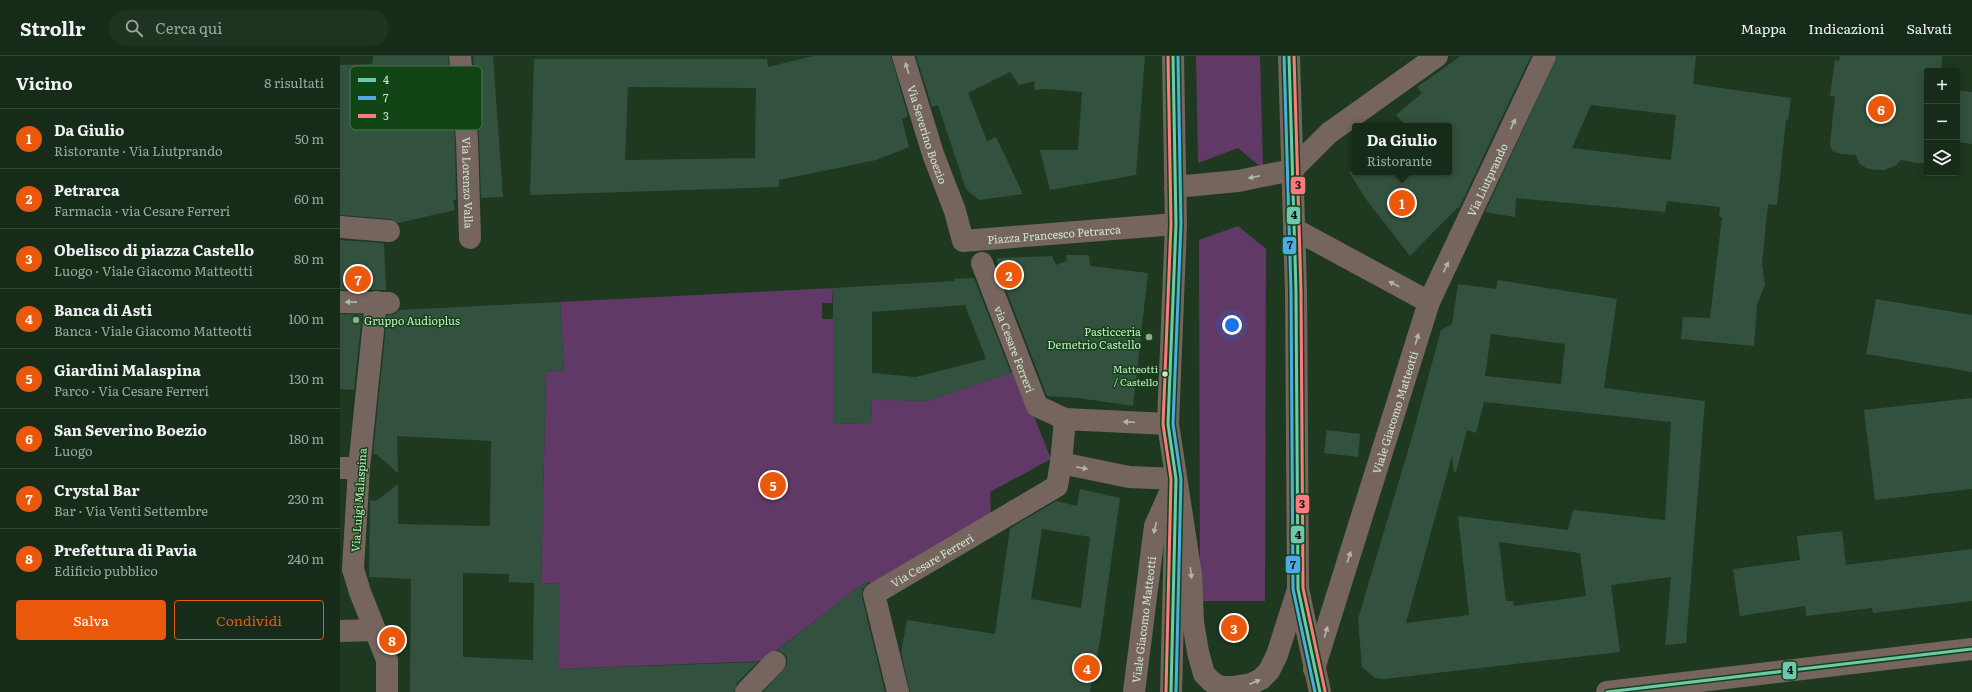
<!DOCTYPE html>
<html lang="it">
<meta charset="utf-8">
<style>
body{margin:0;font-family:Literata,serif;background:#1f3321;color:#f1f3f6}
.controls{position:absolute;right:12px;top:12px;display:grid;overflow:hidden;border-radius:4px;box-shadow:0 2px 10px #0003}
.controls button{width:36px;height:36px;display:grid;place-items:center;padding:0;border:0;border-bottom:1px solid #354737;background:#162b18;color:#f1f3f6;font:20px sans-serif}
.you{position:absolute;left:892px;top:269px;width:14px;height:14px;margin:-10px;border:3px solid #fff;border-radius:50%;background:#1a73e8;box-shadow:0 0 0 6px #1a73e833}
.badge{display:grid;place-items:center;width:26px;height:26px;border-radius:50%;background:#ea580c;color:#fff;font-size:13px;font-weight:700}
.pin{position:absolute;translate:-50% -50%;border:2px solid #fff;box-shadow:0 1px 4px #0006}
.popup{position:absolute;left:1012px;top:67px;width:100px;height:52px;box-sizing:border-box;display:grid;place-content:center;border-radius:4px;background:#162b18;filter:drop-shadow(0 1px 3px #0005);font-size:13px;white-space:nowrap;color:#9ea7a2}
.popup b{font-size:15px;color:#f1f3f6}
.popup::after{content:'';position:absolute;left:50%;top:100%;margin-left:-8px;border:8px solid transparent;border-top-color:#162b18}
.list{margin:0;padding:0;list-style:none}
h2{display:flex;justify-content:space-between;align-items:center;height:52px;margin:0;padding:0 16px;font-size:17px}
h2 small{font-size:13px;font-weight:400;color:#9ea7a2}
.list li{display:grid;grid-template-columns:26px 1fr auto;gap:12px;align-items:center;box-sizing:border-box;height:60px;padding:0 16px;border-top:1px solid #354737}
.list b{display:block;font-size:15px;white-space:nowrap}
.list p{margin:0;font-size:13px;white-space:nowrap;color:#9ea7a2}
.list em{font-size:13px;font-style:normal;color:#9ea7a2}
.actions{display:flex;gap:8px;padding:12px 16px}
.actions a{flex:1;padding:9px 0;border:1px solid #ea580c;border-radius:4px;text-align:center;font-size:14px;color:#ea580c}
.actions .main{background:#ea580c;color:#fff}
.icon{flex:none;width:22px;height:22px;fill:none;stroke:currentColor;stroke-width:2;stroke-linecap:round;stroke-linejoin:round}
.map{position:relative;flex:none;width:1632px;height:636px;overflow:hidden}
header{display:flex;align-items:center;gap:24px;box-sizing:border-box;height:56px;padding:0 20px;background:#162b18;border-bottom:1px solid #354737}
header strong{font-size:19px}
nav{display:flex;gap:22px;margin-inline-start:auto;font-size:14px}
.search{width:280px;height:36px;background:#1f3321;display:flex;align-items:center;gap:10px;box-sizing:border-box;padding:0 14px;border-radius:22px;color:#9ea7a2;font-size:15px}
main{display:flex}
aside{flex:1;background:#162b18}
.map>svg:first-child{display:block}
</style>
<header>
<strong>Strollr</strong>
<div class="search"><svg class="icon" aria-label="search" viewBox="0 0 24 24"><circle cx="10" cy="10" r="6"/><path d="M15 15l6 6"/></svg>Cerca qui</div>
<nav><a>Mappa</a><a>Indicazioni</a><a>Salvati</a></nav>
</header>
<main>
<aside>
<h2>Vicino<small>8 risultati</small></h2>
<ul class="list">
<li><span class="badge">1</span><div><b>Da Giulio</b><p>Ristorante · Via Liutprando</p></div><em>50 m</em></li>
<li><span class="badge">2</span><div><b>Petrarca</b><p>Farmacia · via Cesare Ferreri</p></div><em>60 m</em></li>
<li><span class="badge">3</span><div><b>Obelisco di piazza Castello</b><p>Luogo · Viale Giacomo Matteotti</p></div><em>80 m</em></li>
<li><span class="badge">4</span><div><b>Banca di Asti</b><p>Banca · Viale Giacomo Matteotti</p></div><em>100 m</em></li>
<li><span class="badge">5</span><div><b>Giardini Malaspina</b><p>Parco · Via Cesare Ferreri</p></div><em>130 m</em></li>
<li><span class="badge">6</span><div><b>San Severino Boezio</b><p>Luogo</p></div><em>180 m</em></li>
<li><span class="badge">7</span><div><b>Crystal Bar</b><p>Bar · Via Venti Settembre</p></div><em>230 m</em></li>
<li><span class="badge">8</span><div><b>Prefettura di Pavia</b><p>Edificio pubblico</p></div><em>240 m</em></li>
</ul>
<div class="actions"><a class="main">Salva</a><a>Condividi</a></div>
</aside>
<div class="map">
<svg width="1632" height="636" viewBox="0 0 1632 636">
<rect width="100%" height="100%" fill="#1e3920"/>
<!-- green -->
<g fill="#613966">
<polygon points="856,0 920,0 923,113 898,92 858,107"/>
<polygon points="898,170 926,193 925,545 860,545 859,184"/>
<polygon points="493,232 492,247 482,247 482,263 493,263 493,368 531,367 532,343 591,345 593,343 676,315 711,403 650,436 651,462 534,527 527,527 516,533 436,595 427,605 218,613 219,528 201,527 206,316 224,314 220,246"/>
</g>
<!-- building -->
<g fill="#33513f" fill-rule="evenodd">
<polygon points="33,0 108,0 115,85 116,144 113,144 115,154 58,167 50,163 0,159 0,9 32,8"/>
<polygon points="133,0 153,0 163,141 141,142 139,83"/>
<path d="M473 0H551L568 60 562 63 569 91 536 104 439 124V131L190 139 194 3H427L428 11ZM288 31 416 32 415 102 285 104Z"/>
<polygon points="576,0 805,0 796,119 710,134 700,94 738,94 742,36 707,33 695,34 694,25 679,29 670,16 628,37 647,85 656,81 683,138 639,144 626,133 598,49 592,51"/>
<polygon points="1121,0 1191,0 1119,152 1117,152 1070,200 1025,142 1009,116 1109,116 1109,70 1066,70 1056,59 1082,37 1077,31"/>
<path d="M1217 0H1356L1353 28 1451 42 1448 64H1446L1437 149 1428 148 1422 208 1425 229 1417 249 1414 290 1341 283 1343 261 1370 262 1382 161H1379L1380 151 1327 145 1325 156 1176 142 1175 161 1145 156ZM1251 49 1336 59 1331 104 1232 92Z"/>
<polygon points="1500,0 1602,0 1601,15 1587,15 1587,107 1576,107 1561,104 1555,110 1544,114 1535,114 1526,112 1519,107 1516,99 1501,98 1492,95 1490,88 1495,40 1490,40 1495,4 1499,5"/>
<polygon points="1617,34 1632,36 1632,88 1617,86"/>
<polygon points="0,184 44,187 46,234 0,234"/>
<polygon points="726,199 749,199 750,210 808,217 793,350 738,342 707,340 658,213 657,202 712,200 716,209 727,205"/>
<path d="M634 222 671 317 593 343 591 345 532 344 531 367 493 368V232L615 225 614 223ZM625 249 646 303 576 321 532 317V256Z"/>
<path d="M1158 224 1277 243 1264 332 1365 345 1346 587 1325 589 1331 521 1271 529 1280 596 1044 623 1035 622 1022 611 1018 563 1072 381 1101 274 1112 268 1118 228 1156 233ZM1151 278 1225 288 1221 328 1145 320ZM1144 346 1331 366 1325 464 1233 454 1228 474 1118 460 1129 559 1066 567 1112 400 1114 416H1116L1127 374 1136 377ZM1159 486 1240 497 1246 540 1174 550 1173 545H1166Z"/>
<polygon points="1536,243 1632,259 1632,316 1526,298"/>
<path d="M220 246 224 314 206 316 201 527 219 528 218 613 418 606 397 627 394 636H70L71 523 29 521 30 444 36 445 58 428V468L150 470 151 385 57 380 58 417 36 398H33L47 259 55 258 59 254ZM123 517 169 518V526L194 527 193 604 123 601Z"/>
<polygon points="0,258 22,259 14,334 0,333"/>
<polygon points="1632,342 1632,433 1535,444 1524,354"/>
<polygon points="987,374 1020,378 1018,401 984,397"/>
<path d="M740 433 780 442 760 585 750 636H570L561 597 567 564 655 578 670 472 716 445 737 450ZM702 473 750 481 741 552 691 543Z"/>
<polygon points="1502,475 1506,509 1632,493 1632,545 1533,557 1532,552 1466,560 1465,550 1400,560 1393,513 1460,504 1457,480"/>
<polygon points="526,525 527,528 522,534 522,541 545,636 423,636 447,609 447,602 443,597 438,594"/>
</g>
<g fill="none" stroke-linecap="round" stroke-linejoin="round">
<!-- minor -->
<g stroke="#76645e" stroke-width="22">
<path id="s1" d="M120 0 127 84 130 182"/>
<path id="s2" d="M563 0 593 98 615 155 623 185 836 168"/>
<polyline points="833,0 836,168 828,368 851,519 853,566 858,596 864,618 872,626 881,631 893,631 911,628 921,623 929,615 937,599 958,533"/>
<polyline points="949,0 956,235 958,533 980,636"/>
<polyline points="835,131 898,125 952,114 989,77 1097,0"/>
<polyline points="0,171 49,175"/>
<polyline points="954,173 1089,246"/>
<path id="s3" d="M642 207 697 350 725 363"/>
<polyline points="0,246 49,247"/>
<polyline points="36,246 19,412 13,513 20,536 47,604 47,636"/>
<polyline points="828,368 725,363 721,407 789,421 836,423"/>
<polyline points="0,412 19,412"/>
<polyline points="0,575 35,574"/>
<path id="s4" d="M974 613 1089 246 1205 0"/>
<polyline points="406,636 435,606"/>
<path id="s5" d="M558 636 534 538 717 430 721 407"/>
<path id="s6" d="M794 636 815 470 836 423"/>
<polyline points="831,636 835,479"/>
<polyline points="1267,636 1632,593"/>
</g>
<defs>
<g id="bus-1">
<polyline points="949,0 956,235 958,533 980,636"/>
<polyline points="831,636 836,423 828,368 836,168 833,0"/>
<polyline points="1267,636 1632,593"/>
</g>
<g id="bus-2">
<polyline points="944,0 951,235 953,533 975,636"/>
<polyline points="836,636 841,423 833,368 841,168 838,0"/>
</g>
<g id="bus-3">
<polyline points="954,0 961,235 963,532 985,635"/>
<polyline points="826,636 831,423 823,368 831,168 828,0"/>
</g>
</defs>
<!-- bus-1 casing -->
<use href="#bus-1" stroke="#124515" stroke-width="6"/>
<!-- bus-2 casing -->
<use href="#bus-2" stroke="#124515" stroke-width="6"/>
<!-- bus-3 casing -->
<use href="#bus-3" stroke="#124515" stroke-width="6"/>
<!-- bus-1 -->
<use href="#bus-1" stroke="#6fc7ae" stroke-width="3"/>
<!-- bus-2 -->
<use href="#bus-2" stroke="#4dace2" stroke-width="3"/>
<!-- bus-3 -->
<use href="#bus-3" stroke="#fe7a81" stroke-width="3"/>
</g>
<!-- one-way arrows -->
<defs><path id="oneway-solid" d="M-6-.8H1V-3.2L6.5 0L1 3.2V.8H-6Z"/></defs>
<g fill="#afb9a6">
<use href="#oneway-solid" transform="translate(567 12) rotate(-107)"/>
<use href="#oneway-solid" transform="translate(1173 68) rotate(-65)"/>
<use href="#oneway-solid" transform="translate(914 121) rotate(169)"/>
<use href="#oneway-solid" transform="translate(1106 211) rotate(-65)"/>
<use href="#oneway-solid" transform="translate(1054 228) rotate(-152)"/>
<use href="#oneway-solid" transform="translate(11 246) rotate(-179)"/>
<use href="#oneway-solid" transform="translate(1077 283) rotate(-73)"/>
<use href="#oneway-solid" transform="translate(789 366) rotate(-177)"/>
<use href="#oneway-solid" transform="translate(742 412) rotate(12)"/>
<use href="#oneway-solid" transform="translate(815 472) rotate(104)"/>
<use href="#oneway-solid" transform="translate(1009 501) rotate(-73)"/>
<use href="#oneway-solid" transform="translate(851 517) rotate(83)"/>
<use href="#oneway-solid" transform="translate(986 576) rotate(-73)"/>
<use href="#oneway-solid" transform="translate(915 626) rotate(-23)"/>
</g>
<!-- markers -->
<g fill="#90aa90" stroke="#124515" stroke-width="1.5">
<circle cx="16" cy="264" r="4"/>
<circle cx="809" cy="281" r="4"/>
</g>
<circle fill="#cde7cc" stroke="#124515" stroke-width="1.5" cx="825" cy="318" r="3.5"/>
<g text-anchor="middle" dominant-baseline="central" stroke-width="3" stroke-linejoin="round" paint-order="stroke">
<!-- bus labels -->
<g font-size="10" fill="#cde7cc" stroke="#124515" text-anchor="end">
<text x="818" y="312">Matteotti<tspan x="818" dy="13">/ Castello</tspan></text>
</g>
<!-- street labels -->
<g font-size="11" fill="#cde7cc" stroke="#124515">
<text stroke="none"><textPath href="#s2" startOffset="82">Via Severino Boezio</textPath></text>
<text stroke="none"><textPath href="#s4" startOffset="520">Via Liutprando</textPath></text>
<text stroke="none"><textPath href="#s1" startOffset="127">Via Lorenzo Valla</textPath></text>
<text stroke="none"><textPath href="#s2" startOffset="286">Piazza Francesco Petrarca</textPath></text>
<text stroke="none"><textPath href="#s3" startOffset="92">via Cesare Ferreri</textPath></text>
<text stroke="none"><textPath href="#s4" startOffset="269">Viale Giacomo Matteotti</textPath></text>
<text transform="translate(18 444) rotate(-86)">Via Luigi Malaspina</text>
<text stroke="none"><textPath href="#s5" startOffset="168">Via Cesare Ferreri</textPath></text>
<text stroke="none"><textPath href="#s6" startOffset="73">Viale Giacomo Matteotti</textPath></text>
</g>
<!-- poi labels -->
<g font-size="11" fill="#cde7cc" stroke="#124515" text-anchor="start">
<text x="24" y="264">Gruppo Audioplus</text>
<text x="801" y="275" text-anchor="end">Pasticceria<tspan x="801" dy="13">Demetrio Castello</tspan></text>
</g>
</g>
<!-- legend -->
<rect x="10" y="10" width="132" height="64" rx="6" fill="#124515" stroke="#4a764c" stroke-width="1"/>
<rect x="18" y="22" width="18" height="4" fill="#6fc7ae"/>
<rect x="18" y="40" width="18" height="4" fill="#4dace2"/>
<rect x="18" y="58" width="18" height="4" fill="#fe7a81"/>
<g font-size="11" fill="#cde7cc">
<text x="43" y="28">4</text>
<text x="43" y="46">7</text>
<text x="43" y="64">3</text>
</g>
<g stroke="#124515" stroke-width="1.5">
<rect x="950" y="120" width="16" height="19" rx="4" fill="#fe7a81"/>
<rect x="946" y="150" width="15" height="19" rx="4" fill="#6fc7ae"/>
<rect x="942" y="180" width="15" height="19" rx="4" fill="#4dace2"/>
<rect x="955" y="438" width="15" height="20" rx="4" fill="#fe7a81"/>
<rect x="950" y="469" width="15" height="19" rx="4" fill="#6fc7ae"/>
<rect x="945" y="499" width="16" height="19" rx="4" fill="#4dace2"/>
<rect x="1442" y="605" width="15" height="19" rx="4" fill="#6fc7ae"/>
</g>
<g font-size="11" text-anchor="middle" font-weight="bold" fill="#111">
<text x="958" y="133">3</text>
<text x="954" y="163">4</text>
<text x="950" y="193">7</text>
<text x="962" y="452">3</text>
<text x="958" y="483">4</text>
<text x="953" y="513">7</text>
<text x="1450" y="618">4</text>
</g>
</svg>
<div class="controls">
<button>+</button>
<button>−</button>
<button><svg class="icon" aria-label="layers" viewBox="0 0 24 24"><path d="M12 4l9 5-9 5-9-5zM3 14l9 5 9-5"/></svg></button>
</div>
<div class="you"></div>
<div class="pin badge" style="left:1062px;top:147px">1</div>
<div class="popup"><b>Da Giulio</b>Ristorante</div>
<div class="pin badge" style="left:669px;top:219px">2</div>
<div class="pin badge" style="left:894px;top:572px">3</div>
<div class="pin badge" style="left:747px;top:612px">4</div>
<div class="pin badge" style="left:433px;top:429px">5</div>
<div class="pin badge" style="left:1541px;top:53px">6</div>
<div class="pin badge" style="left:18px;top:223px">7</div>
<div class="pin badge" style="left:52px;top:584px">8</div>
</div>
</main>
